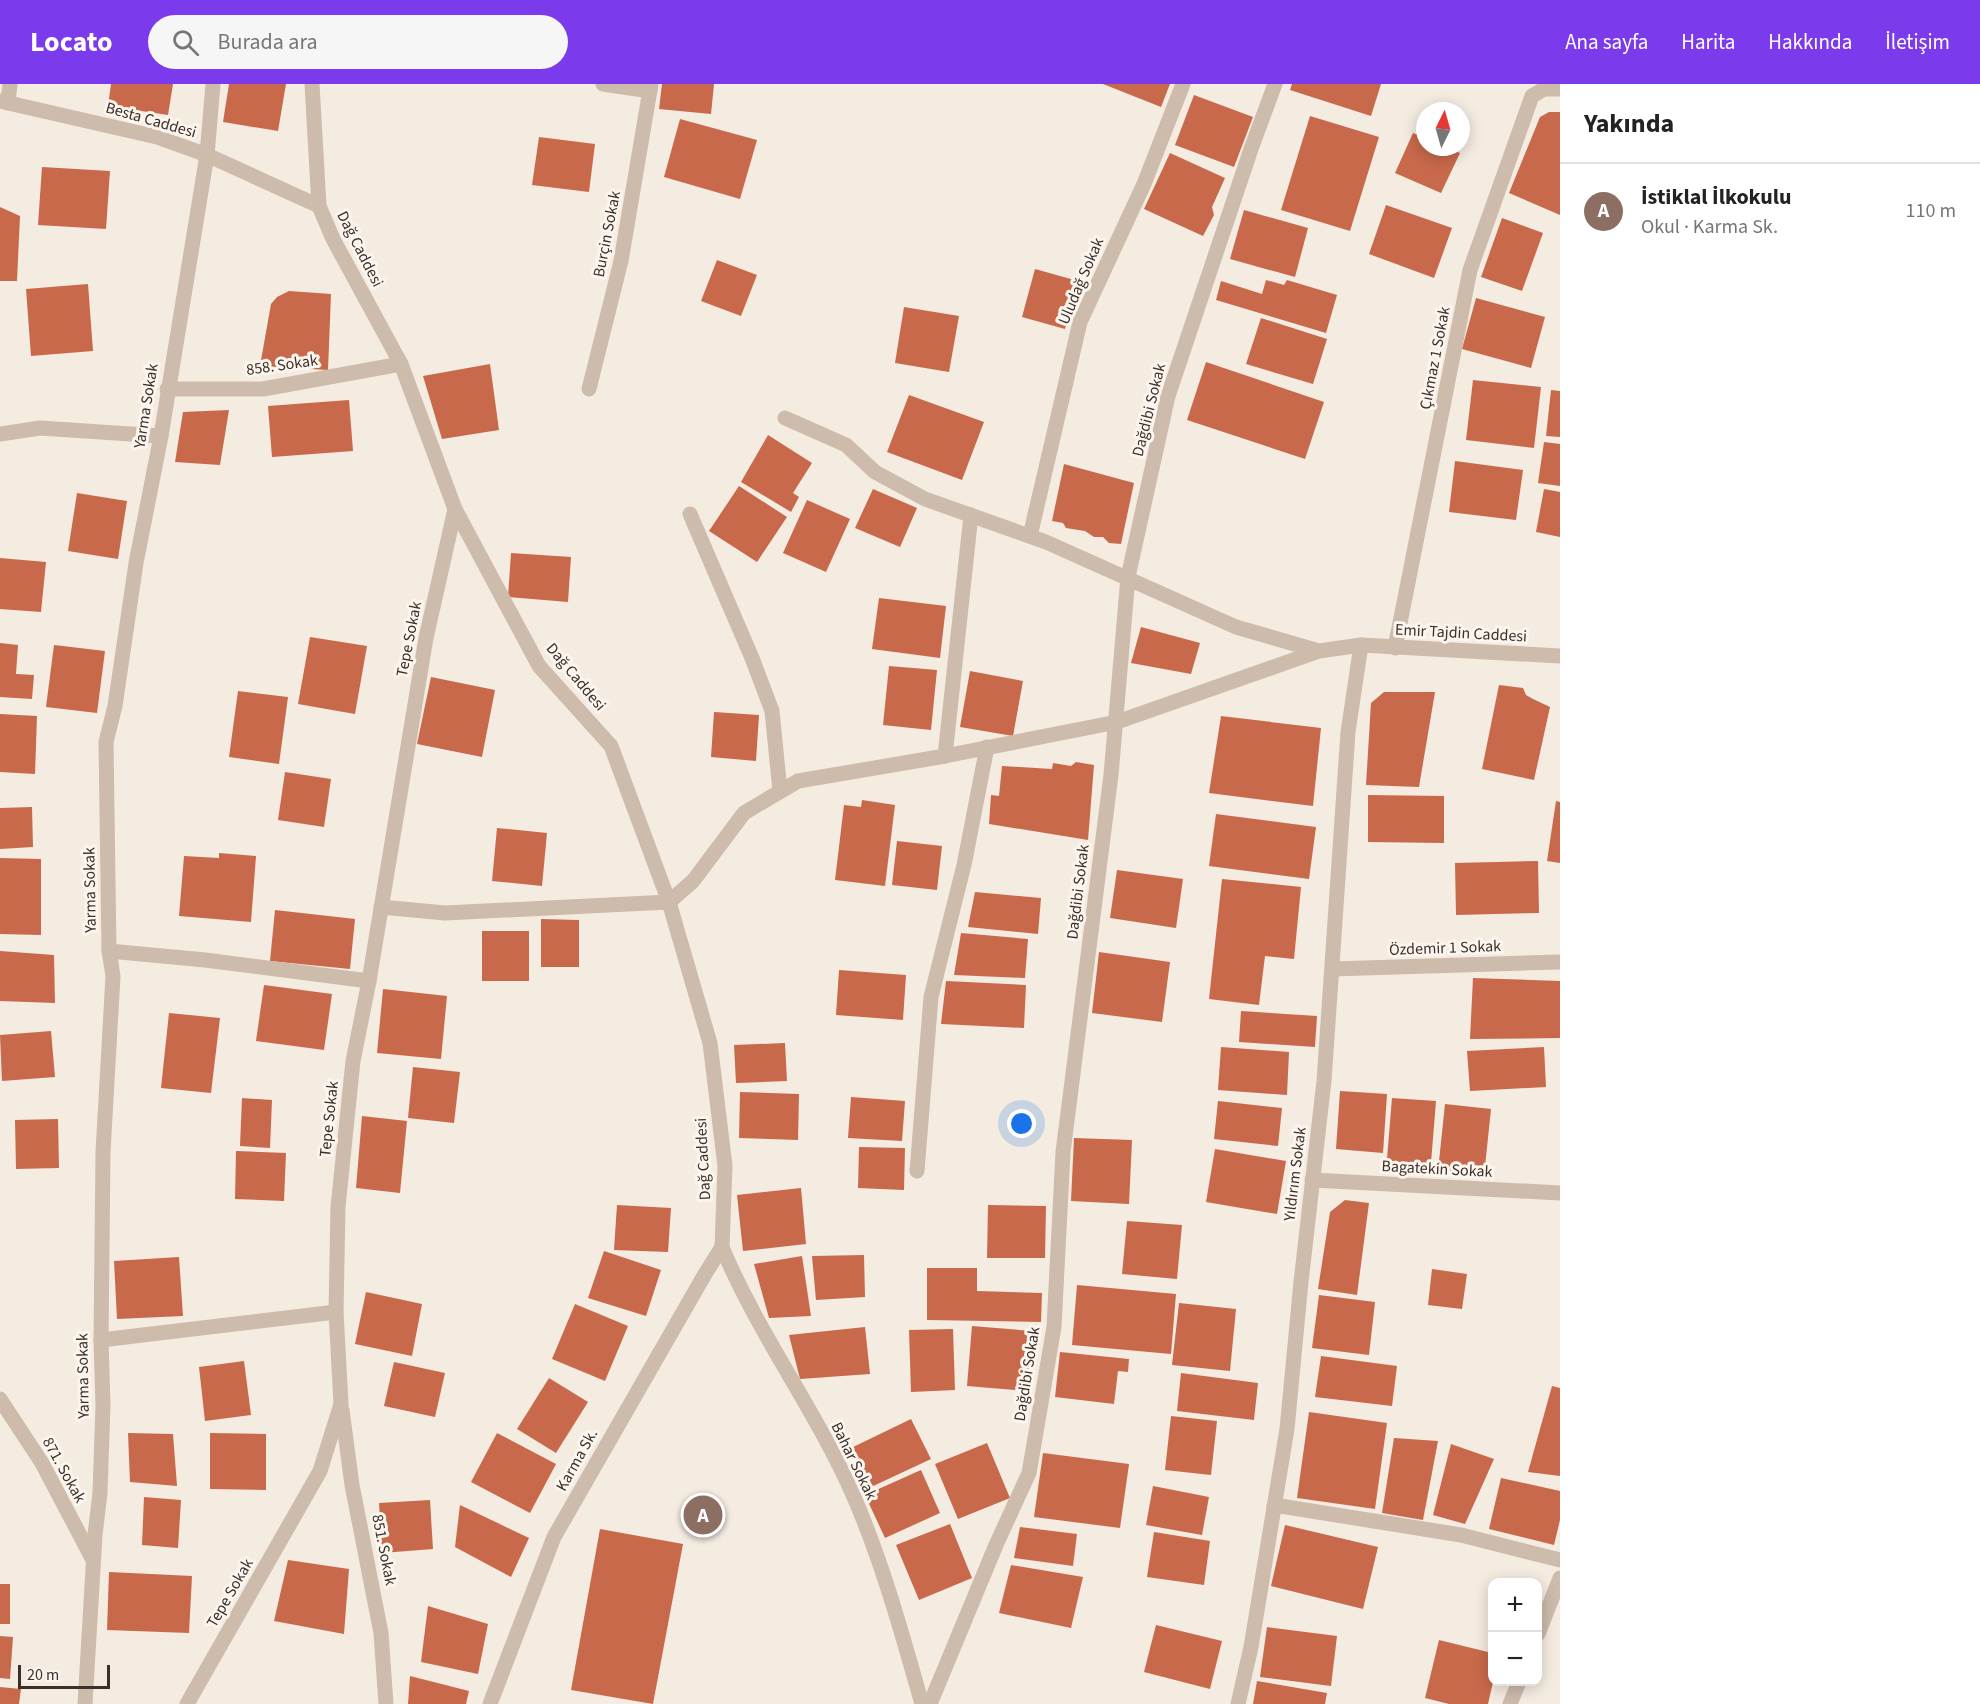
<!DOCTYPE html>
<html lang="tr">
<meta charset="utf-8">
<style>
body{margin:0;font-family:"Source Sans 3",sans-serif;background:#f6f6f6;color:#222}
.controls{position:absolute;right:18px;bottom:18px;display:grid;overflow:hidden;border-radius:12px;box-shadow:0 3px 15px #0003}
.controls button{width:54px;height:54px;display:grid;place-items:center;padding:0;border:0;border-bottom:2px solid #e0e0e0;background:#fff;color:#222;font:30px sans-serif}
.compass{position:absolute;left:1416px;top:18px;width:54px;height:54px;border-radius:50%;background:#fff;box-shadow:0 3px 15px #0003;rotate:5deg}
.scale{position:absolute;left:18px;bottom:15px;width:92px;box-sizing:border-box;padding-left:6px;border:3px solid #3b302b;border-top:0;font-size:16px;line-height:21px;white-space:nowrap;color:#3b302b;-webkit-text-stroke:4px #fbf5ee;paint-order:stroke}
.you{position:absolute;left:1022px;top:1040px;width:21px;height:21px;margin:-15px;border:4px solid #fff;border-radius:50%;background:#1a73e8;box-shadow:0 0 0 9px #1a73e833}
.badge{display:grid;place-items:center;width:39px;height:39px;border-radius:50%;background:#7c3aed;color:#fff;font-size:20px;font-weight:700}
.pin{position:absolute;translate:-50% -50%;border:3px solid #fff;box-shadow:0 2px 6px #0006}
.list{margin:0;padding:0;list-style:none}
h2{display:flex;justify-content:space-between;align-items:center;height:78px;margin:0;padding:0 24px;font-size:26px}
h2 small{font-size:20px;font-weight:400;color:#767676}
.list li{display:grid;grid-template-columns:39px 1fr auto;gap:18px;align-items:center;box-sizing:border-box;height:96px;padding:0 24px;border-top:2px solid #e0e0e0}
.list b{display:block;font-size:22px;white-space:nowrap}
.list p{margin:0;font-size:20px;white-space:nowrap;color:#767676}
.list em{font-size:20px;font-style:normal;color:#767676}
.icon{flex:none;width:33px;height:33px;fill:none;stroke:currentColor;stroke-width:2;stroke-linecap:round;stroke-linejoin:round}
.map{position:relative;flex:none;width:1560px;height:1620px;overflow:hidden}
header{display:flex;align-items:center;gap:36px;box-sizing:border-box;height:84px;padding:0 30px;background:#7c3aed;color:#fff}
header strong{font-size:28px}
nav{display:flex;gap:33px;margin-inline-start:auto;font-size:21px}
.search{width:420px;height:54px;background:#f6f6f6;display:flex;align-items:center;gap:15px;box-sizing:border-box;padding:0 21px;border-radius:33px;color:#767676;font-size:22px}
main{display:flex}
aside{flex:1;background:#fff}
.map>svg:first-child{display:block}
</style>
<header>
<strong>Locato</strong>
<div class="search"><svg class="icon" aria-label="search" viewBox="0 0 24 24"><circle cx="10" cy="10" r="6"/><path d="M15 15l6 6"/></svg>Burada ara</div>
<nav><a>Ana sayfa</a><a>Harita</a><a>Hakkında</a><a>İletişim</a></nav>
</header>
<main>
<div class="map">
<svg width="1560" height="1620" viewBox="0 0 1560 1620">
<rect width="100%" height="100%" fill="#f4ebe1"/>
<!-- building -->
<g fill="#c8694b">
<polygon points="111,0 173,0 168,31 108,22"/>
<polygon points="229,0 286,0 278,47 223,38"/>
<polygon points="662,0 714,0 711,30 659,25"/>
<polygon points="1103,0 1170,0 1161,23"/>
<polygon points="1292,0 1381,0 1371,32 1290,6"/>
<polygon points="1194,11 1253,33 1234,83 1175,61"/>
<polygon points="1549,28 1560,28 1560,131 1509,109 1540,33"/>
<polygon points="1310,32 1379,53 1350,147 1281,126"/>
<polygon points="680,35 757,56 740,115 664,93"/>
<polygon points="1413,49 1425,54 1425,63 1446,63 1460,69 1441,109 1395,89"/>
<polygon points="539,53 595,60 589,108 532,101"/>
<polygon points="1170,69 1225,94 1212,123 1214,131 1203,152 1144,125"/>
<polygon points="42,83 110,87 106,145 38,141"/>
<polygon points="1386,121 1452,144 1434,194 1369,170"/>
<polygon points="0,123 20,132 17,197 0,197"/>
<polygon points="1244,126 1308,144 1295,193 1230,175"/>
<polygon points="1502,134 1543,149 1522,207 1481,193"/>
<polygon points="717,176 757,191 741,232 701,217"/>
<polygon points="1035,185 1078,197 1065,245 1022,233"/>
<polygon points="1266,196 1284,201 1287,196 1337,211 1326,249 1216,216 1221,197 1262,210"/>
<polygon points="88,200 93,267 31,272 26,205"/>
<polygon points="289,207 331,210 328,286 260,282 271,220 277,213"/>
<polygon points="1476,214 1545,233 1531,284 1462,265"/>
<polygon points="904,223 959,232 949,288 895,279"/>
<polygon points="1261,234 1327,255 1313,300 1246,280"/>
<polygon points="1206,278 1324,318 1305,375 1187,336"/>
<polygon points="490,280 499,346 442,355 423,292"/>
<polygon points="1473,296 1541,303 1534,364 1466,356"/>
<polygon points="1551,306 1560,307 1560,353 1546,352"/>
<polygon points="909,311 984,338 962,396 887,368"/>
<polygon points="349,316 353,367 272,373 268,322"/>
<polygon points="229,326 220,381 175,378 183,328"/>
<polygon points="768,351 812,379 793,409 799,413 791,428 741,398"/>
<polygon points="1544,358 1560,360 1560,402 1538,399"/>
<polygon points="1455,377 1523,386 1516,436 1449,428"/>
<polygon points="1064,380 1134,399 1121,460 1109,459 1103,453 1094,453 1085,447 1066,444 1063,439 1052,437"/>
<polygon points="739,402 787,433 757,478 709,447"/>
<polygon points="873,405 917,424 900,463 855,444"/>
<polygon points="1544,405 1560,408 1560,453 1536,448"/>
<polygon points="77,409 127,417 118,475 68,467"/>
<polygon points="807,416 850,435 826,488 783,469"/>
<polygon points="511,469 571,473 568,518 508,513"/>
<polygon points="0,474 46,478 41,528 0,525"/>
<polygon points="879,514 946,522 940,574 872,565"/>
<polygon points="1141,543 1200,559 1191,590 1131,579"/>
<polygon points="310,553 367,562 355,630 298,620"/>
<polygon points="0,559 18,561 16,590 34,591 32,615 0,613"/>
<polygon points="54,561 105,567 97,629 46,623"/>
<polygon points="889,582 937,586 931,646 883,641"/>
<polygon points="970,587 1023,597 1013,652 960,643"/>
<polygon points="431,593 495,606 482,673 417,660"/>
<polygon points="1499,601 1523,604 1526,611 1533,615 1550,623 1534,696 1482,685"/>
<polygon points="238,607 288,613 279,680 229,673"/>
<polygon points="1384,608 1435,608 1419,703 1366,701 1371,619"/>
<polygon points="714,628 759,631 756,677 711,673"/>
<polygon points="0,630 37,632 35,690 0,688"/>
<polygon points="1221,632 1321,644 1313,722 1209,709"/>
<polygon points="1076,678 1094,681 1088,756 989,740 991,711 999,712 1002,682 1052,685 1053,679 1071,682"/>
<polygon points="285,688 331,695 324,743 278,736"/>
<polygon points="1368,711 1444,712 1444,759 1368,758"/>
<polygon points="862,716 895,721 885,802 835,796 844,721 861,723"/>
<polygon points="1556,717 1560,718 1560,779 1547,777"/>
<polygon points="32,723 33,763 0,765 0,724"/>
<polygon points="1216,730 1316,743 1309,795 1209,782"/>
<polygon points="497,744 547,749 542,802 492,797"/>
<polygon points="897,757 942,762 937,806 892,801"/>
<polygon points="219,769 256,772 251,838 179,832 184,772 219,774"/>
<polygon points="0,774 41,775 41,851 0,850"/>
<polygon points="1538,777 1539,829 1456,831 1455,779"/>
<polygon points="1117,786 1183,795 1176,844 1110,834"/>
<polygon points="1222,795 1301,803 1294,875 1265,872 1259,921 1209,915"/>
<polygon points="975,808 1041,814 1038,850 968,843"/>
<polygon points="275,826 355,835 350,885 270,877"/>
<polygon points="541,835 579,836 579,883 541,883"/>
<rect x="482" y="847" width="47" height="50"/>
<polygon points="961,849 1028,855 1025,894 954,891"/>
<polygon points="0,867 54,871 55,919 0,917"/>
<polygon points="1099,868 1170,878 1162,938 1092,929"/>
<polygon points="839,886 906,891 903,936 836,931"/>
<polygon points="1473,894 1560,897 1560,954 1470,955"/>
<polygon points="946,897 1026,901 1024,944 941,940"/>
<polygon points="264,901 332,910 324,966 256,957"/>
<polygon points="383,905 447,912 441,975 377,969"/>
<polygon points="1241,927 1317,932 1315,963 1239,958"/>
<polygon points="169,929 220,934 211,1009 161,1004"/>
<polygon points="51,947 55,993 2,997 0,951"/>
<polygon points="785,959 787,997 736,999 734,961"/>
<polygon points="1221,963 1289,968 1287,1011 1218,1006"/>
<polygon points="1544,963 1546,1003 1470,1007 1467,967"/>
<polygon points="413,983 460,988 454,1039 408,1034"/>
<polygon points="1340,1007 1387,1010 1383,1069 1336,1065"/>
<polygon points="740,1008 799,1010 798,1056 739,1054"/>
<polygon points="851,1013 905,1017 902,1057 848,1054"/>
<polygon points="242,1014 272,1016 270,1064 240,1062"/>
<polygon points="1392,1014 1436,1017 1430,1091 1386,1087"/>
<polygon points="1218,1017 1282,1024 1278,1062 1214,1055"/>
<polygon points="1445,1020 1491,1025 1484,1092 1438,1087"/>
<polygon points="362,1032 407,1037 400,1109 356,1104"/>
<polygon points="58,1035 59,1084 16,1085 15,1036"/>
<polygon points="1074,1054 1132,1056 1129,1120 1071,1117"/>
<polygon points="859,1063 905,1064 904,1106 858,1104"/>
<polygon points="1215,1065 1286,1077 1277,1130 1206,1118"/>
<polygon points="236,1067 286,1069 284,1117 235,1115"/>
<polygon points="801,1104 806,1160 743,1167 737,1111"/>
<polygon points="1345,1116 1369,1119 1357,1211 1318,1205 1330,1128"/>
<polygon points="617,1121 671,1124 668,1168 614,1166"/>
<polygon points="988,1121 1046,1122 1045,1174 987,1174"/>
<polygon points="1127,1137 1182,1141 1177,1195 1122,1190"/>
<polygon points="604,1167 661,1186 646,1232 588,1214"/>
<polygon points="864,1171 865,1213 816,1216 812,1172"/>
<polygon points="802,1172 811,1232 769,1234 754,1180"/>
<polygon points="179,1173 183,1232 117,1235 114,1177"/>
<polygon points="927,1184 977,1184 977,1207 1042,1209 1041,1238 927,1236"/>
<polygon points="1432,1185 1467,1190 1462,1225 1428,1221"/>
<polygon points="1077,1201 1176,1210 1171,1270 1072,1261"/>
<polygon points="366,1208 422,1220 412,1272 355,1260"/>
<polygon points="1319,1211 1375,1218 1369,1271 1312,1264"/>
<polygon points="1179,1219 1236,1225 1230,1287 1172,1281"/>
<polygon points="575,1220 628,1242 605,1297 552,1275"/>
<polygon points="972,1242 1032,1247 1027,1307 967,1302"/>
<polygon points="865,1243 870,1290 800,1295 789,1251"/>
<polygon points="953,1245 955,1306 911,1308 909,1246"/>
<polygon points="1060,1268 1129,1275 1128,1288 1118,1287 1114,1320 1055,1313"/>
<polygon points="1321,1272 1397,1282 1392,1322 1315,1313"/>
<polygon points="244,1277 251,1331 205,1337 199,1283"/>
<polygon points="394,1278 445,1289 435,1333 384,1322"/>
<polygon points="1181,1289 1258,1299 1254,1336 1177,1327"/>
<polygon points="549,1294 588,1318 556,1369 517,1345"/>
<polygon points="1552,1302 1560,1304 1560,1392 1528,1388"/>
<polygon points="1309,1328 1387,1339 1375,1425 1297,1414"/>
<polygon points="1171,1332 1217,1337 1211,1391 1165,1386"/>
<polygon points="911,1335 931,1375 869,1404 849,1365"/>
<polygon points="128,1349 173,1350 177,1402 130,1398"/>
<polygon points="210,1349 266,1350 266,1406 210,1405"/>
<polygon points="497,1349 556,1380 530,1429 471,1398"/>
<polygon points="1394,1354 1438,1357 1423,1436 1382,1429"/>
<polygon points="987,1359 1010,1414 958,1435 935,1380"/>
<polygon points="1451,1360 1494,1375 1465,1440 1433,1431"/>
<polygon points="1043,1369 1129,1380 1120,1444 1034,1433"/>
<polygon points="921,1386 940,1429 885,1454 865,1411"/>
<polygon points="1501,1394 1560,1407 1560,1436 1554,1461 1489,1445"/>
<polygon points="1153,1402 1209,1413 1202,1451 1146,1441"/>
<polygon points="144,1413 181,1416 178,1464 142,1461"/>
<polygon points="430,1416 433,1465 382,1469 379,1419"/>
<polygon points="460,1421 529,1454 511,1493 455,1463"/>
<polygon points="950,1440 972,1494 919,1516 896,1461"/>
<polygon points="1285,1441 1378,1463 1363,1525 1271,1502"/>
<polygon points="1020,1443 1077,1450 1073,1482 1014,1474"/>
<polygon points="600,1445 683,1460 653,1620 571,1606"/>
<polygon points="1154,1448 1210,1457 1204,1501 1147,1493"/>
<polygon points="288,1476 349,1485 344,1550 274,1537"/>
<polygon points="1011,1481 1083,1493 1071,1544 999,1529"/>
<polygon points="109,1488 192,1492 189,1549 107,1546"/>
<rect x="0" y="1500" width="10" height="40"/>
<polygon points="428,1522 488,1540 478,1590 421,1578"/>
<polygon points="1156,1541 1222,1557 1210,1605 1144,1588"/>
<polygon points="1267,1543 1337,1552 1331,1602 1260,1593"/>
<polygon points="0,1552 13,1553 10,1595 0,1594"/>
<polygon points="1439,1556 1492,1569 1493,1598 1488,1620 1449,1620 1425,1614"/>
<polygon points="410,1592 469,1607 466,1620 408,1620"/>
<polygon points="1257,1597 1327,1609 1325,1620 1253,1620"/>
<polygon points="0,1603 21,1605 19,1620 0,1620"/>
</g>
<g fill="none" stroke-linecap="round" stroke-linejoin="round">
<!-- minor -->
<g stroke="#cdbbac" stroke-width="15">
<polyline points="603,0 650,7"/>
<polyline points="8,19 10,0"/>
<polyline points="167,305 263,305 401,280"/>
<polyline points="589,305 621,177 651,0"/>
<polyline points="785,334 846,361 875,388 925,415 1046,458 1236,543 1319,567"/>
<polyline points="0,350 40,344 161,352"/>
<polyline points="690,430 752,574 772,627 780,707"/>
<polyline points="1030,452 1080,238 1144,100 1183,0"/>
<polyline points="1395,564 1470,186 1532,12 1544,5 1560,5"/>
<polyline points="945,672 971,431"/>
<polyline points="381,823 445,829 669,818 693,797 744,729 798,697 945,672 1117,638 1319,567 1361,561 1348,648 1324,997 1301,1198 1287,1345 1251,1563 1238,1620"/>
<polyline points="109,867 205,876 369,897"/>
<polyline points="1332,885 1560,878"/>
<polyline points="917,1087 931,913 964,781 987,663"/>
<polyline points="1312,1096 1560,1109"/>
<path d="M722 1163C758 1250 816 1326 854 1413 883 1480 902 1550 922 1620"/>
<polyline points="101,1256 336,1228"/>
<polyline points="0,1315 42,1379 93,1476"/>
<polyline points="342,1326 352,1401 381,1549 386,1620"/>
<polyline points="1274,1421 1461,1451 1560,1476"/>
<polyline points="1538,1550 1560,1494"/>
<polyline points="85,1620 95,1451 100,1409 103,1321 101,1256 103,1068 113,892 109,867 106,658 115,622 136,479 161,352 207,71 213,0"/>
<polyline points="187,1620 320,1387 341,1320 336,1228 338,1123 353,977 369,897 426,554 455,425"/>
<polyline points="490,1620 554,1453 705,1190 722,1163"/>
<polyline points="930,1620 996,1461 1029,1389 1054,1243 1063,1068 1111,691 1128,493 1168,312 1251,65 1275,0"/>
<polyline points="1510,1620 1519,1598"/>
</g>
<!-- tertiary -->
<g stroke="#cdbbac" stroke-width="15">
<polyline points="312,0 319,122 333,155 401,280 455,425 539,582 611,662 669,818 710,959 725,1082 722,1163"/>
<polyline points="0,17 157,53 207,71 319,122"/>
<polyline points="1361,561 1560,572"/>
</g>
</g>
<g text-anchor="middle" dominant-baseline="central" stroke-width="6" stroke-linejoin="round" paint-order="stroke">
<!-- street labels -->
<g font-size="16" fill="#3b302b" stroke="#fbf5ee">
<text transform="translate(151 36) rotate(16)">Besta Caddesi</text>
<text transform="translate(607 150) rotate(-79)">Burçin Sokak</text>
<text transform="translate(360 165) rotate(63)">Dağ Caddesi</text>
<text transform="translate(1081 197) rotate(-67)">Uludağ Sokak</text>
<text transform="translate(1435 274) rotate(-79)">Çıkmaz 1 Sokak</text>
<text transform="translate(282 281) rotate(-8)">858. Sokak</text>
<text transform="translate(146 322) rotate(-81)">Yarma Sokak</text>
<text transform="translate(1149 326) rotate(-76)">Dağdibi Sokak</text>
<text transform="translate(1461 549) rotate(3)">Emir Tajdin Caddesi</text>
<text transform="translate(409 555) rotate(-79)">Tepe Sokak</text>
<text transform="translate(576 593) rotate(50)">Dağ Caddesi</text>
<text transform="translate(90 806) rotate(-91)">Yarma Sokak</text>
<text transform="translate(1078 808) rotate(-83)">Dağdibi Sokak</text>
<text transform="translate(1445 864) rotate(-2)">Özdemir 1 Sokak</text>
<text transform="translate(329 1035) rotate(-84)">Tepe Sokak</text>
<text transform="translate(703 1075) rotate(-93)">Dağ Caddesi</text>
<text transform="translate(1437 1085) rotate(3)">Bagatekin Sokak</text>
<text transform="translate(1295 1090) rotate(-83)">Yıldırım Sokak</text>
<text transform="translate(1027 1290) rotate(-81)">Dağdibi Sokak</text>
<text transform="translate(83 1292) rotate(-91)">Yarma Sokak</text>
<text transform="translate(577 1376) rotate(-61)">Karma Sk.</text>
<text transform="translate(854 1377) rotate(64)">Bahar Sokak</text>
<text transform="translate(64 1386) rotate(61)">871. Sokak</text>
<text transform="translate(384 1466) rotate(79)">851. Sokak</text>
<text transform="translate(230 1509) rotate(-60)">Tepe Sokak</text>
</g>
</g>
</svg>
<div class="controls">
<button>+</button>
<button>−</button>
</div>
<svg class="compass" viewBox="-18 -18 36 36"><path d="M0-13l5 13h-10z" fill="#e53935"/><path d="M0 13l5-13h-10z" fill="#767676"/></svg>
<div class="scale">20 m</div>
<div class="you"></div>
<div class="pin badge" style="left:703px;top:1431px;background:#8d6e63">A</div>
</div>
<aside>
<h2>Yakında<small></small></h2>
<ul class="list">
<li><span class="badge" style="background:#8d6e63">A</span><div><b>İstiklal İlkokulu</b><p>Okul · Karma Sk.</p></div><em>110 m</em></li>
</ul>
</aside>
</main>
